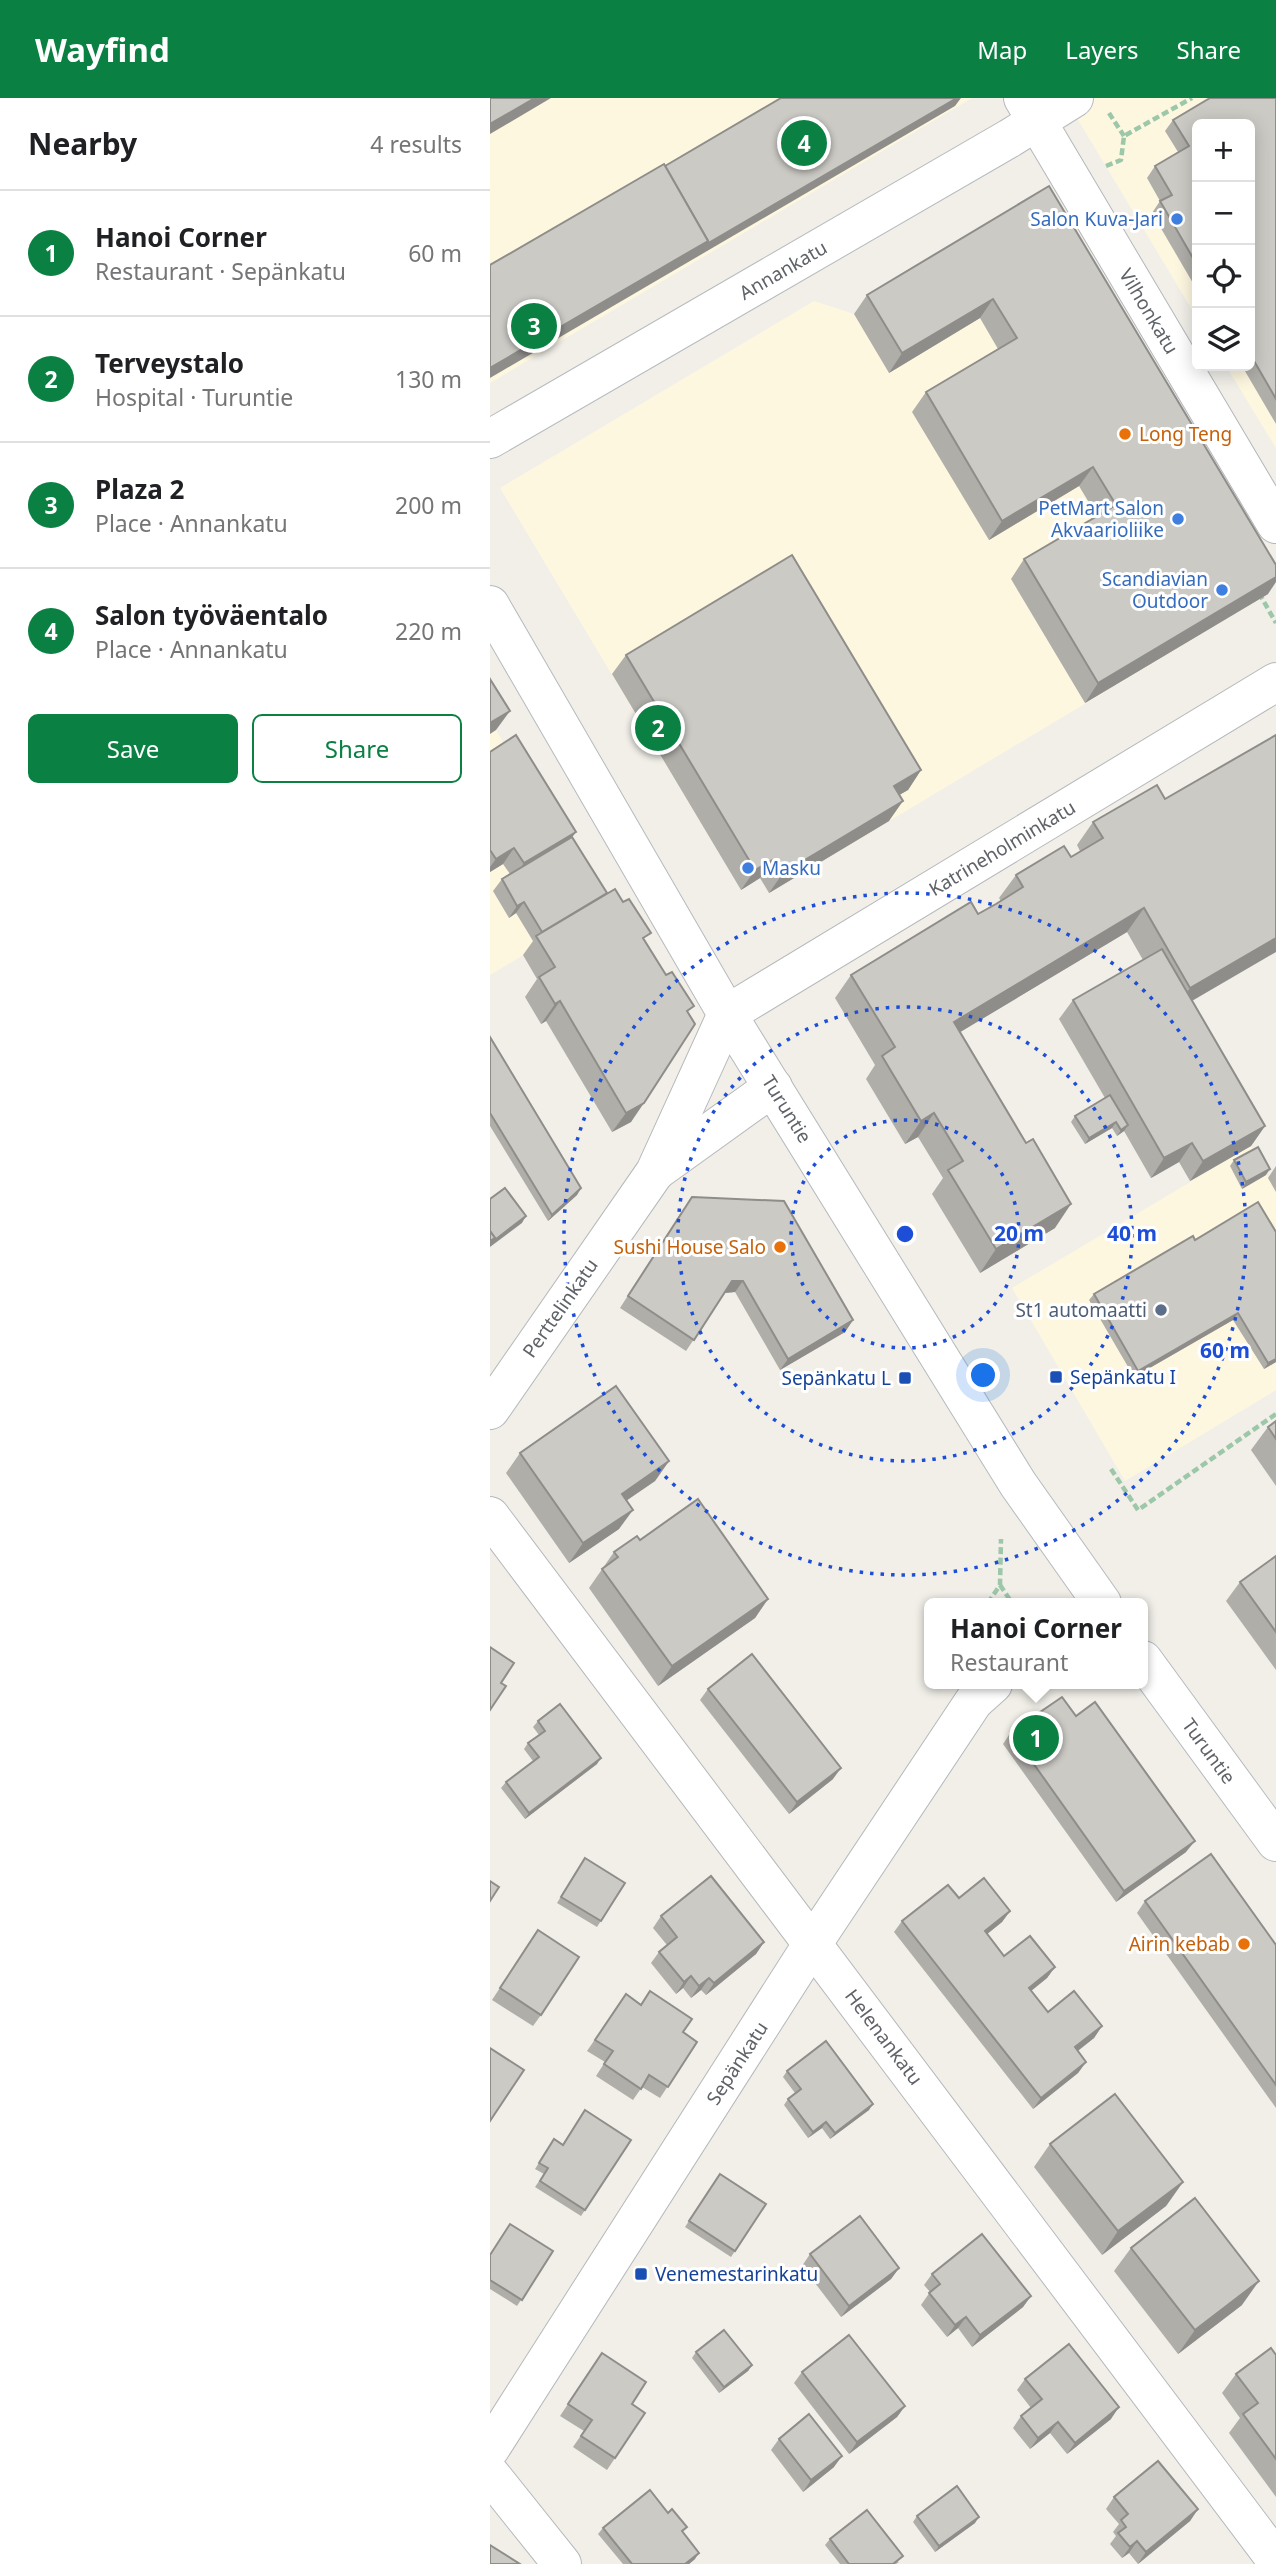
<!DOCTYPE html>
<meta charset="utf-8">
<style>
body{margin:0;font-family:"Noto Sans",sans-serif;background:#f2f2f2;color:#202124}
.controls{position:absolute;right:21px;top:21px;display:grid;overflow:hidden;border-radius:10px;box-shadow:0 4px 18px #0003}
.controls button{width:63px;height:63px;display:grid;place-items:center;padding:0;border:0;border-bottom:2px solid #e0e0e0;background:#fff;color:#202124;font:35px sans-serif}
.you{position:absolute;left:494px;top:1278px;width:24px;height:24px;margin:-18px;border:5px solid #fff;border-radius:50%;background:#1a73e8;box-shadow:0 0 0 10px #1a73e833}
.badge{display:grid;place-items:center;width:46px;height:46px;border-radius:50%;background:#0b8043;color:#fff;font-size:23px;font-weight:700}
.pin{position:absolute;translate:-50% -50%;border:4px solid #fff;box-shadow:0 2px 7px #0006}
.popup{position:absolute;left:434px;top:1500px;width:224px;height:91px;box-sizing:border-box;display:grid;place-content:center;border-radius:10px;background:#fff;filter:drop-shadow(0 2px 5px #0005);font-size:23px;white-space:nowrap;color:#757577}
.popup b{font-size:26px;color:#202124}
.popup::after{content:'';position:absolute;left:50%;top:100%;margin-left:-14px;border:14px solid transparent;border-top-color:#fff}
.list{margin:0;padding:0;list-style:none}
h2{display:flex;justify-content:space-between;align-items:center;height:91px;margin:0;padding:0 28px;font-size:30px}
h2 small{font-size:23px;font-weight:400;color:#757577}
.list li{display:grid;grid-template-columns:46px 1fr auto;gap:21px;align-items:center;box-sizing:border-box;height:126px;padding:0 28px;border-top:2px solid #e0e0e0}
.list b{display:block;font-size:26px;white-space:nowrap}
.list p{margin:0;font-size:23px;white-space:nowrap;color:#757577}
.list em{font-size:23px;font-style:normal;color:#757577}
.actions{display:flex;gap:14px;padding:21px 28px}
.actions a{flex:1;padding:16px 0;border:2px solid #0b8043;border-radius:10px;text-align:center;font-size:24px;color:#0b8043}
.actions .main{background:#0b8043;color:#fff}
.icon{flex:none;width:38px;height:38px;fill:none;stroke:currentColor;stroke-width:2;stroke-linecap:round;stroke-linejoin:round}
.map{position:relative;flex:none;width:786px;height:2466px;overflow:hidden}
header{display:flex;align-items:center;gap:42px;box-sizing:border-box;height:98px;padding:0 35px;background:#0b8043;color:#fff}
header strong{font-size:33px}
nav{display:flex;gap:38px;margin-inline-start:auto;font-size:24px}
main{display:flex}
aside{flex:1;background:#fff}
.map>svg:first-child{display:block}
</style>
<header>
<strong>Wayfind</strong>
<nav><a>Map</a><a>Layers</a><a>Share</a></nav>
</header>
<main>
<aside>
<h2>Nearby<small>4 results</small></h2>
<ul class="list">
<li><span class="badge">1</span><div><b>Hanoi Corner</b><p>Restaurant · Sepänkatu</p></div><em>60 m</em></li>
<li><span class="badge">2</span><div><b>Terveystalo</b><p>Hospital · Turuntie</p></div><em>130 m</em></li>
<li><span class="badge">3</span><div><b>Plaza 2</b><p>Place · Annankatu</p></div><em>200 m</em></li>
<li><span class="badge">4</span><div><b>Salon työväentalo</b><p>Place · Annankatu</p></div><em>220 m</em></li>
</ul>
<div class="actions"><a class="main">Save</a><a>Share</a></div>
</aside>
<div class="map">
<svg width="786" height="2466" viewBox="0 0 786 2466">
<rect width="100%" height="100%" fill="#f1efe8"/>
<!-- commercial -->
<g fill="#fef7e0">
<polygon points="0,0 482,0 0,285"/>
<polygon points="575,0 786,0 786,350 736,268 760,268 760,26 707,26 707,220"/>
<polygon points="546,108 778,496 279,795 270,780 251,792 10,390 324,203 364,216"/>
<polygon points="6,632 111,810 0,877 0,636"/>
<polygon points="761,1048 786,1094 786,1292 635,1383 522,1190"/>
</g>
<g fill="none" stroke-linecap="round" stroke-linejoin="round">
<defs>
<g id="street">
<polyline points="533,0 786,426"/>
<polyline points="166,1073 283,989"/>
<polyline points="0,1312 165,1074 237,916 786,584"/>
<polyline points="0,1418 786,2462"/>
<polyline points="0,2351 323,1845 484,1603 503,1586"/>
<polyline points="0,2376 72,2466"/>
</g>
<g id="secondary">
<polyline points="0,341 520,40 584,0"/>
<polyline points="0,507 237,916 528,1386 612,1505"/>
<polyline points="653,1562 786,1744"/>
</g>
</defs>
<!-- street casing -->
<use href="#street" stroke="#b5b8bc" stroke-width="40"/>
<!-- secondary casing -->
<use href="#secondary" stroke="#b6babf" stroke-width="40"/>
<!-- path -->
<g stroke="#9cc7a9" stroke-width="4.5" stroke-dasharray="7 3.5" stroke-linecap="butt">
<polyline points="619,15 634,38"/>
<polyline points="616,68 631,62 634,38 702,0"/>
<polyline points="769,495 786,525"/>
<polyline points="621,1371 648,1412 786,1316"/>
<polyline points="510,1487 522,1505"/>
<polyline points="498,1505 510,1487 511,1441"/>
</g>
<!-- street -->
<use href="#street" stroke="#fff" stroke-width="38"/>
<!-- secondary -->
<use href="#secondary" stroke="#fff" stroke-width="38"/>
</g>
<!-- wall -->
<g fill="#afaea9">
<polygon points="786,0 786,326 752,268 760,268 760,26 707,26 707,192 662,115 670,103 657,80 665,68 688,54 675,33 683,22"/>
<polygon points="559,88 778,496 595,605 521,481 534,461 607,418 589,388 499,442 422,314 436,294 508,251 490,220 399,275 364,216 377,197"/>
<polygon points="136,557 431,672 418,692 409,697 399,723 279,795 270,780 251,792 122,576"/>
<polygon points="0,654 86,734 82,739 117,795 155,843 199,916 141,1024 122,1034 56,923 51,926 35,899 47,881 33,857 43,843 26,815 19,820 3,793 12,781 20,776 13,766 0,774"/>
<polygon points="667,687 702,903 775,1028 761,1048 700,1083 689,1064 661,1080 634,1033 627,1038 622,1030 595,1046 581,1024 585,1018 615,1000 569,921 583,902 653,862 637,834 470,934 565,1130 490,1175 442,1096 453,1080 428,1039 415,1046 376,981 385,967 345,900 361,877 488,816 511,803 509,800 526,777 581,759 590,753 587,747 603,724"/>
<polygon points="0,939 91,1090 87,1097 58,1123 0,1028"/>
<polygon points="744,1062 776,1077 752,1091 740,1068"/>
<polygon points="786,1068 786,1094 778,1080"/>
<polygon points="194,1110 363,1222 355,1234 290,1272 245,1194 235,1195 196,1253 130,1210"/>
<polygon points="703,1138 786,1264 774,1271 743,1222 644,1279 599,1202 604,1196"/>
<polygon points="786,1323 786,1388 761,1352 778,1329"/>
<polygon points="30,1355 179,1363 165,1383 136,1403 129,1431 79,1465 16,1375"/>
<polygon points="150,1442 278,1501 265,1520 168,1588 99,1490 124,1454"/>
<polygon points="786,1458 786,1572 736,1503 750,1484"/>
<polygon points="218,1591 343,1681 299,1716 210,1602"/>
<polygon points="48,1623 107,1666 35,1721 11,1690 16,1684 43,1663 34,1651 38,1645 49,1637 43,1629"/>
<polygon points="521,1634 696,1754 626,1804 513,1646"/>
<polygon points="91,1766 135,1785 107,1829 67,1805"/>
<polygon points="469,1800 520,1813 512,1824 497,1836 514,1858 565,1869 557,1880 541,1893 558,1914 612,1928 604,1940 588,1953 596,1964 588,1975 543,2011 404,1834 412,1823"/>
<polygon points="655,1803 786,1847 786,2010 647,1815"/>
<polygon points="171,1818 274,1844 266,1856 216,1897 211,1892 201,1900 193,1890 186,1896 161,1865 169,1854 177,1847 163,1830"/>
<polygon points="40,1844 51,1917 43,1928 2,1902"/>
<polygon points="136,1896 207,1944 170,2000 152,1989 143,2002 106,1978 115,1964 97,1953"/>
<polygon points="297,1973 379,2012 340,2041 332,2030 318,2040 294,2007 298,2001 305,1995 293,1979"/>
<polygon points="64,2041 73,2047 141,2042 91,2118 45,2089 54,2076 45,2071"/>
<polygon points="560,2046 693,2084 676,2108 612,2157 544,2069"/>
<polygon points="230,2076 276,2106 241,2159 195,2129"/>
<polygon points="641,2150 752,2207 688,2256 624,2173"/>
<polygon points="63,2153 27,2208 0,2191 0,2156"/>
<polygon points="320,2156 409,2170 401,2181 351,2219 312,2168"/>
<polygon points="442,2176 541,2198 533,2209 482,2249 468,2230 457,2239 431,2207 440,2194 434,2187"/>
<polygon points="206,2254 262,2267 258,2273 229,2295 202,2260"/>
<polygon points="112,2255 142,2306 155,2315 117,2372 83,2349 94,2333 70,2318"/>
<polygon points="786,2257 786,2399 739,2335 750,2320 732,2295 746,2276"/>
<polygon points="312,2274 415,2308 407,2319 359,2356 304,2285"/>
<polygon points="535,2281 621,2321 577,2356 560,2335 540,2351 523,2330 531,2318 541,2310 527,2292"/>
<polygon points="289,2341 344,2369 313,2394 281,2352"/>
<polygon points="624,2399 708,2411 700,2423 648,2466 639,2455 632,2460 620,2446 626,2438 623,2434 629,2426 616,2411"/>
<polygon points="427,2418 485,2425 445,2454 423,2424"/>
<polygon points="113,2430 193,2435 205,2461 199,2466 133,2466 108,2436"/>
<polygon points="340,2441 409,2464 406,2466 350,2466 335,2447"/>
</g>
<!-- shaded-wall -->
<g fill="#8f8d8a">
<polygon points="45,0 61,0 0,36 0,26"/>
<polygon points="467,0 471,0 465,8 0,280 0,270 218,143"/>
<polygon points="503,201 490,220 399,275 412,255"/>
<polygon points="603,369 589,388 499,442 512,423"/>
<polygon points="786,479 786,484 778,496 595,605 608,585"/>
<polygon points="20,613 6,632 0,636 0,625"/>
<polygon points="431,672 418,692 390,708 404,688"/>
<polygon points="413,703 399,723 279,795 293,775"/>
<polygon points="86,734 74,750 23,781 34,765"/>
<polygon points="24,750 13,766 0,774 0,769 6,761"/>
<polygon points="284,761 270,780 251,792 265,772"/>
<polygon points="34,804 26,815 19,820 27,808"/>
<polygon points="654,810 637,834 447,948 464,924"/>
<polygon points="786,840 786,854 683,914 700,890"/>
<polygon points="70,903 56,923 51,926 65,906"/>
<polygon points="154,1005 141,1024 122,1034 136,1015"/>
<polygon points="444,1015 428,1039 415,1046 431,1023"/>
<polygon points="626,1024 622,1030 595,1046 599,1040"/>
<polygon points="638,1027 634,1033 627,1038 631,1032"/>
<polygon points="775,1028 761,1048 700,1083 713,1063"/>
<polygon points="702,1045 689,1064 661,1080 674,1060"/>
<polygon points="780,1071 776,1077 752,1091 756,1084"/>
<polygon points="91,1090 87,1097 58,1123 62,1117"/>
<polygon points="581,1106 565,1130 490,1175 506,1151"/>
<polygon points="36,1118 32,1125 0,1149 0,1143"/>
<polygon points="242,1183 253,1183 245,1194 234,1195"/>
<polygon points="748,1215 743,1222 644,1279 648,1273"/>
<polygon points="363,1222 355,1234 290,1272 298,1261"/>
<polygon points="786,1261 786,1264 774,1271 778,1265"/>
<polygon points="179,1363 165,1383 118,1415 132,1396"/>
<polygon points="143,1412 129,1431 79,1465 93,1445"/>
<polygon points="278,1501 265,1520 168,1588 182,1568"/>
<polygon points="111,1660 107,1666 35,1721 39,1715"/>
<polygon points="351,1670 343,1681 299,1716 307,1704"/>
<polygon points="705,1743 696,1754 626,1804 634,1793"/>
<polygon points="520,1813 512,1824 486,1845 495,1833"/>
<polygon points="274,1844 266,1856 216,1897 224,1885"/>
<polygon points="565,1869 557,1880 531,1901 539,1890"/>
<polygon points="201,1878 193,1890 186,1896 194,1884"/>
<polygon points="219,1880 211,1892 201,1900 209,1888"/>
<polygon points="612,1928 604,1940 577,1961 585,1949"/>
<polygon points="596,1964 588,1975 543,2011 551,2000"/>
<polygon points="383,2006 379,2012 340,2041 345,2035"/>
<polygon points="336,2024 332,2030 318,2040 323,2034"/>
<polygon points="693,2084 676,2108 612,2157 628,2133"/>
<polygon points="409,2170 401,2181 351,2219 359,2208"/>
<polygon points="769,2183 752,2207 688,2256 705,2232"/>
<polygon points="541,2198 533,2209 482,2249 490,2237"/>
<polygon points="476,2219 468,2230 457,2239 465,2227"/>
<polygon points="262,2267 258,2273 229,2295 234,2289"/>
<polygon points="415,2308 407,2319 359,2356 367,2344"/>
<polygon points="629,2309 621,2321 577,2356 585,2345"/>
<polygon points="568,2324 560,2335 540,2351 548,2340"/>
<polygon points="352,2358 344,2369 313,2394 321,2382"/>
<polygon points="708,2411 700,2423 648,2466 656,2454"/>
<polygon points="489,2419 485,2425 445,2454 449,2448"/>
<polygon points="647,2443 639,2455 632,2460 640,2449"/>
<polygon points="209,2455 205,2461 199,2466 195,2466"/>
</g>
<!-- building -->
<g fill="#cccac5" stroke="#8f8d8a" stroke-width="2">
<polygon points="0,0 45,0 0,26"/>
<polygon points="291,0 467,0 215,147 218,143 175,68"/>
<polygon points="720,0 786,0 786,301 760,256 760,26 707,26 707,167 670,103 682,97 665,68 699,48 683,22"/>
<polygon points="174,66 218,143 0,270 0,167"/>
<polygon points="559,88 786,467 786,479 608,585 534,461 626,407 603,369 512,423 436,294 527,240 503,201 412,255 377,197"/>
<polygon points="302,457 431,672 404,688 413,703 293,775 284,761 265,772 136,557"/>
<polygon points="0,581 20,613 0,625"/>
<polygon points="26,637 86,734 34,765 24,750 6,761 0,752 0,654"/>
<polygon points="786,637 786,840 700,890 654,810 464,924 536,1045 543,1041 581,1106 506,1151 458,1072 473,1063 444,1015 431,1023 392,958 405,949 361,877 481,804 488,816 506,806 533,789 526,777 574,748 581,759 613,740 603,724 667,687 675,701"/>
<polygon points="82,739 117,795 52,834 34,804 27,808 12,781"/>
<polygon points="125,791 133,804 139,801 161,835 153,840 176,877 182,874 204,908 197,913 205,926 154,1005 136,1015 70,903 65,906 49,879 65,869 46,838"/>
<polygon points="672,851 775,1028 713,1063 702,1045 674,1060 583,902"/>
<polygon points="0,939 91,1090 62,1117 0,1015"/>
<polygon points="620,997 638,1027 631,1032 626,1024 599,1040 585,1018"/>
<polygon points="768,1049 780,1071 756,1084 744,1062"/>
<polygon points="15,1090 36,1118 1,1145 5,1140 0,1133 0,1101"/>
<polygon points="202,1099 294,1103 363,1222 298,1261 253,1183 242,1183 204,1242 138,1198"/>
<polygon points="768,1104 786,1134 786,1261 778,1265 748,1215 648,1273 604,1196 703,1138 705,1142"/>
<polygon points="0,1133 5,1140 0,1143"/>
<polygon points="126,1288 179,1363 132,1396 143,1412 93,1445 30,1355"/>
<polygon points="786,1323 786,1341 778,1329"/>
<polygon points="208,1401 278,1501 182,1568 112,1471 128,1459 124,1454 147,1438 150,1442"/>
<polygon points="786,1458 786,1534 750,1484"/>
<polygon points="0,1549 24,1565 11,1585 16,1588 0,1612"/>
<polygon points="262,1556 351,1670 307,1704 218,1591"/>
<polygon points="572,1599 586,1618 605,1604 705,1743 634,1793 521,1634"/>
<polygon points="70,1606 111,1660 39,1715 16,1684 49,1659 38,1645 55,1633 48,1623"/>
<polygon points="721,1756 786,1847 786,1987 655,1803"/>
<polygon points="95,1760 135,1785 111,1823 71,1799"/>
<polygon points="221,1778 274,1844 224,1885 219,1880 209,1888 201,1878 194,1884 169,1854 187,1839 171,1818"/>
<polygon points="494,1780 520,1813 495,1833 514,1858 540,1838 565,1869 539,1890 558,1914 584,1893 612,1928 585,1949 596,1964 551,2000 412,1823 458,1787 469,1800"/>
<polygon points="0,1783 9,1789 0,1803"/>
<polygon points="48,1832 89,1859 51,1917 10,1890"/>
<polygon points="160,1893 202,1921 193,1934 207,1944 178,1989 159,1977 151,1991 114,1966 123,1953 105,1942 136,1896 151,1907"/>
<polygon points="336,1943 383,2006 345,2035 336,2024 323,2034 298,2001 311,1991 297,1973"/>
<polygon points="0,1950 34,1972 0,2023"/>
<polygon points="625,1996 693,2084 628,2133 560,2046"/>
<polygon points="95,2012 141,2042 95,2112 50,2083 58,2070 49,2065 64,2041 73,2047"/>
<polygon points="230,2076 276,2106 245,2153 199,2123"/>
<polygon points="705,2100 769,2183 705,2232 641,2150"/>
<polygon points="370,2118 409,2170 359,2208 320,2156"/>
<polygon points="20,2126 63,2153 32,2202 0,2182 0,2157"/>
<polygon points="492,2136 541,2198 490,2237 476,2219 465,2227 439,2195 450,2186 442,2176"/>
<polygon points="234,2232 262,2267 234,2289 206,2254"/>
<polygon points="359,2237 415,2308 367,2344 312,2274"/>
<polygon points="579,2246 629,2309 585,2345 568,2324 548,2340 531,2318 552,2301 535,2281"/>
<polygon points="781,2250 786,2257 786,2361 753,2316 768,2305 746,2276"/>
<polygon points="112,2255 156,2284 142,2306 155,2315 125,2360 91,2338 102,2322 78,2306"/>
<polygon points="319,2316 352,2358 321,2382 289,2341"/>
<polygon points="668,2363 708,2411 656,2454 647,2443 640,2449 628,2435 636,2429 631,2422 638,2416 624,2399"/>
<polygon points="467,2388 489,2419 449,2448 427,2418"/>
<polygon points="160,2392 178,2415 182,2411 197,2429 192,2433 209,2455 195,2466 142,2466 113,2430"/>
<polygon points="377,2412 413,2458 403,2466 359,2466 340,2441"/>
<polygon points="0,2447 30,2466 0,2466"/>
</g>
<!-- distance rings -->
<g fill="none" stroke="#1d4ed8" stroke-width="3.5" stroke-dasharray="3.5 7">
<circle cx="415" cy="1136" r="114"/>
<circle cx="415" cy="1136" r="227"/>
<circle cx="415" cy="1136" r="341"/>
</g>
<!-- markers -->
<g fill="#3f7fe0" stroke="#fff" stroke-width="2.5">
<circle cx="687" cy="121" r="7"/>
<circle cx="688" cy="421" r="7"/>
<circle cx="732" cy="492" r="7"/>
<circle cx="258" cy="770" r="7"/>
</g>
<g fill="#e8710a" stroke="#fff" stroke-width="2.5">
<circle cx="635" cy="336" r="7"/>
<circle cx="290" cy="1149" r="7"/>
<circle cx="754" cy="1846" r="7"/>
</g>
<circle fill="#5c6f8a" stroke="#fff" stroke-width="2.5" cx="671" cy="1212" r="7"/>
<g fill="#1a4fb4" stroke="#fff" stroke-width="2.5">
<rect x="559" y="1272" width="14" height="14" rx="3.5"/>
<rect x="408" y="1273" width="14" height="14" rx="3.5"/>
<rect x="144" y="2169" width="14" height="14" rx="3.5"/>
</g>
<g text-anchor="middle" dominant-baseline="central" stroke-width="6" stroke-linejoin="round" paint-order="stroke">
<!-- shop labels -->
<g font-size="19" fill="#366cbe" stroke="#fff" text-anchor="end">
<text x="673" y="121">Salon Kuva-Jari</text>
<text x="674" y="410">PetMart Salon<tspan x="674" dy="22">Akvaarioliike</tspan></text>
<text x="718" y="481">Scandiavian<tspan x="718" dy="22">Outdoor</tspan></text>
<text x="272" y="770" text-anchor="start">Masku</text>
</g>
<!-- street labels -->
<g font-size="19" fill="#5f6368" stroke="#fff">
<text transform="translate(293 172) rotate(-30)">Annankatu</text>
<text transform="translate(659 213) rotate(59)">Vilhonkatu</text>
<text transform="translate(512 750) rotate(-31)">Katrineholminkatu</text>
<text transform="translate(297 1011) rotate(58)">Turuntie</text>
<text transform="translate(70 1210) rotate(-55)">Perttelinkatu</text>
<text transform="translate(719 1653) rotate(54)">Turuntie</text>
<text transform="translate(394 1939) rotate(53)">Helenankatu</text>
<text transform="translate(247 1965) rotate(-57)">Sepänkatu</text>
</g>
<!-- food labels -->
<g font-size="19" fill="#c56008" stroke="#fff" text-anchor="end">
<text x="649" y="336" text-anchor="start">Long Teng</text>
<text x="276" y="1149">Sushi House Salo</text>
<text x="740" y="1846">Airin kebab</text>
</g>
<!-- service labels -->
<g font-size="19" fill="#4e5e75" stroke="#fff" text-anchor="end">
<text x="657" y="1212">St1 automaatti</text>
</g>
<!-- transit labels -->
<g font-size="19" fill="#164399" stroke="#fff" text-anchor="start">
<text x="580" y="1279">Sepänkatu I</text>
<text x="401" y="1280" text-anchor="end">Sepänkatu L</text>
<text x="165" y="2176">Venemestarinkatu</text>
</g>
</g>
<circle cx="415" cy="1136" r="10" fill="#1d4ed8" stroke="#fff" stroke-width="3.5"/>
<g font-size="21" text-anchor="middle" font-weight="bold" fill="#1d4ed8" stroke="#fff" stroke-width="6" stroke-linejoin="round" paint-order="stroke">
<text x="529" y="1143">20 m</text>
<text x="642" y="1143">40 m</text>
<text x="735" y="1260">60 m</text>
</g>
</svg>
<div class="controls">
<button>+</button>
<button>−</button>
<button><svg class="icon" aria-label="locate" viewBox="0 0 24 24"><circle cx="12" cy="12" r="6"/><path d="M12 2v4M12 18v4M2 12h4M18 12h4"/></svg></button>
<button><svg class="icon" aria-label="layers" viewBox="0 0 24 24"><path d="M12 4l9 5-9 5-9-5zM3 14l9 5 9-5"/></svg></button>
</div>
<div class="you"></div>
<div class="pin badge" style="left:546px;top:1640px">1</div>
<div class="popup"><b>Hanoi Corner</b>Restaurant</div>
<div class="pin badge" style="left:168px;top:630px">2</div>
<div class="pin badge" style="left:44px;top:228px">3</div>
<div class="pin badge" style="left:314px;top:45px">4</div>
</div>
</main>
